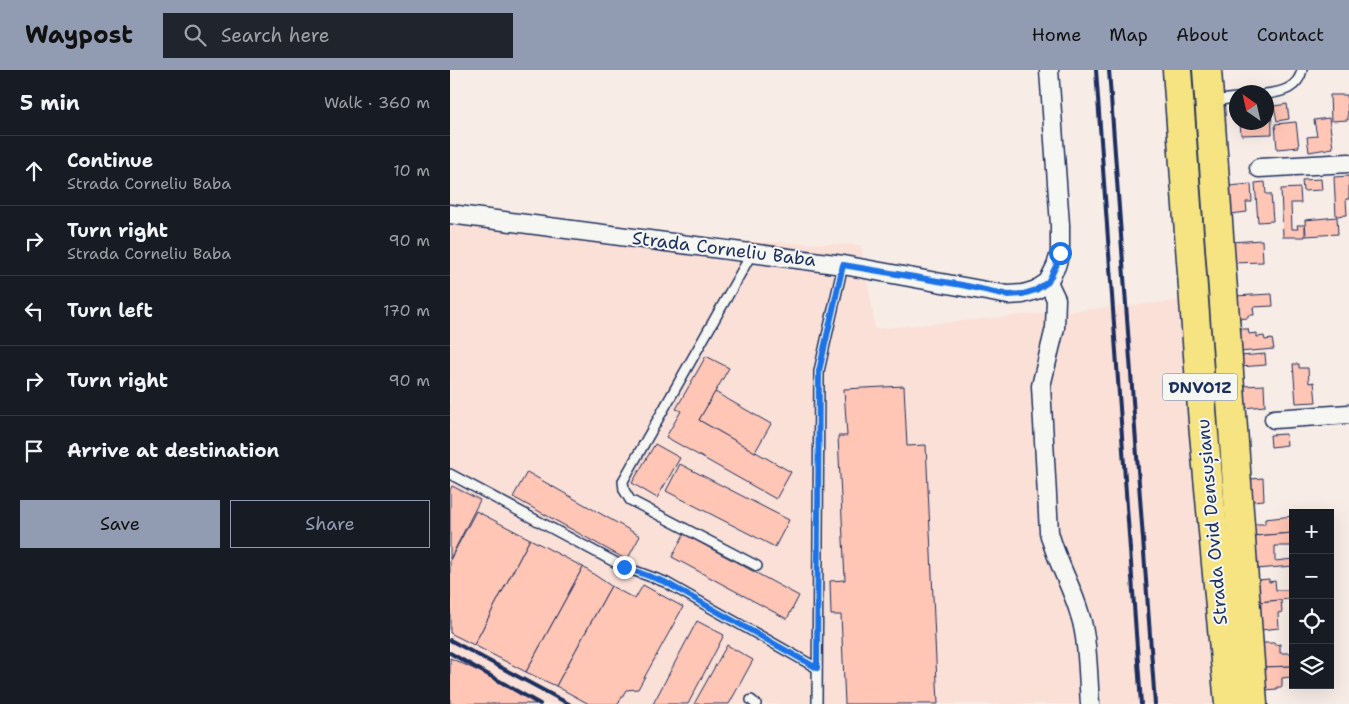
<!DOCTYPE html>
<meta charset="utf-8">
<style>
body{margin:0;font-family:"Shantell Sans",sans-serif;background:#20242c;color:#f1f3f6}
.controls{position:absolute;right:15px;bottom:15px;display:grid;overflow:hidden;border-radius:0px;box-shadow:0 5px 20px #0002}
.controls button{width:45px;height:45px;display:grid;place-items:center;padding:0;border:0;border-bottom:1px solid #363941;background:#171b24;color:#f1f3f6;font:25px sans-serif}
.compass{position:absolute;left:779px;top:15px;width:45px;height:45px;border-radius:50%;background:#171b24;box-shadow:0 5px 20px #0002;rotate:326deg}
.stop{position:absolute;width:15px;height:15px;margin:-11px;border:4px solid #1a73e8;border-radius:50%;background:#fff}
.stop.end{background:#1a73e8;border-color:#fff;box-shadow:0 1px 5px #0008}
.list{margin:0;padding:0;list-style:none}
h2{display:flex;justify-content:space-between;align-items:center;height:65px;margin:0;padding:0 20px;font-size:21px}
h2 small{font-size:16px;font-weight:400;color:#9ea1a6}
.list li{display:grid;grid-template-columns:32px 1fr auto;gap:15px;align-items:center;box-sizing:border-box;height:70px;padding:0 20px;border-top:1px solid #363941}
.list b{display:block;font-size:19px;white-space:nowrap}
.list p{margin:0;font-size:16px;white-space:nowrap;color:#9ea1a6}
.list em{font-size:16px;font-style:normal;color:#9ea1a6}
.actions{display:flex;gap:10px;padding:15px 20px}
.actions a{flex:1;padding:11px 0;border:1px solid #919bb2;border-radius:0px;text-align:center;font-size:18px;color:#919bb2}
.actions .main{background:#919bb2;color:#111}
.icon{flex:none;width:28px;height:28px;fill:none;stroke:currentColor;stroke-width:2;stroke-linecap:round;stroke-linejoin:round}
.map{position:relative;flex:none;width:899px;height:634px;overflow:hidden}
header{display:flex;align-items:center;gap:30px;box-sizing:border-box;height:70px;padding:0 25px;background:#919bb2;color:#111}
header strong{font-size:24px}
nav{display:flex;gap:28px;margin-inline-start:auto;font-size:18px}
.search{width:350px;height:45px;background:#20242c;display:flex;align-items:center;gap:12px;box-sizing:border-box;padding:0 18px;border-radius:0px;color:#9ea1a6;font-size:19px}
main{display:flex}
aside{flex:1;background:#171b24}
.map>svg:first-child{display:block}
</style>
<header>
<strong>Waypost</strong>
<div class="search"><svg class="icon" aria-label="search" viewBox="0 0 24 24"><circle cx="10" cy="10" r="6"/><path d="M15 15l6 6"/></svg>Search here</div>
<nav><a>Home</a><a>Map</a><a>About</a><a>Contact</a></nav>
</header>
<main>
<aside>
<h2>5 min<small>Walk · 360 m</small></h2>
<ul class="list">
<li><svg class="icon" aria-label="ahead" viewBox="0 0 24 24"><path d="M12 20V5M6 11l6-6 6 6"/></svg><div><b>Continue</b><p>Strada Corneliu Baba</p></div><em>10 m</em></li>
<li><svg class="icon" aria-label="right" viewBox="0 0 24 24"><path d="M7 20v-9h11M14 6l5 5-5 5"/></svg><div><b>Turn right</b><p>Strada Corneliu Baba</p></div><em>90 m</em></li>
<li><svg class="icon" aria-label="left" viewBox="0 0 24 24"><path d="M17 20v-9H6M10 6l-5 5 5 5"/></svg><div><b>Turn left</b></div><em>170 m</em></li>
<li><svg class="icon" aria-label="right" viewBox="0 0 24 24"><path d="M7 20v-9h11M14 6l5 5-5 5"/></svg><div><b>Turn right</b></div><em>90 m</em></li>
<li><svg class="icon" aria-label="arrive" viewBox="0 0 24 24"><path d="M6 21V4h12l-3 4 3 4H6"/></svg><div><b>Arrive at destination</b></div></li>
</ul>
<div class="actions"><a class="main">Save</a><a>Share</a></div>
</aside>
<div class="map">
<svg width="899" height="634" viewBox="0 0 899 634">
<rect width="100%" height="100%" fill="#f8ece6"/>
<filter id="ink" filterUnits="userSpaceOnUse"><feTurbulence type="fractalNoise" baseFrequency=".02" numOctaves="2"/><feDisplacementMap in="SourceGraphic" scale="10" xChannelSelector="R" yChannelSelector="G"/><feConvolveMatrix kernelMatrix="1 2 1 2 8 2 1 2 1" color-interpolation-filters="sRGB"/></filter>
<g filter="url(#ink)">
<!-- built -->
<polygon fill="#fae0d7" points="0,151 228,169 411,175 423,243 424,259 782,226 805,634 0,634"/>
<!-- building -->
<g fill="#ffc5b5" stroke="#1b2f5e">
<polygon points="880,25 897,25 898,50 881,51"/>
<polygon points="821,27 822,64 791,65 790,52 816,52 816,28"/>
<polygon points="837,34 839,49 827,51 824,36"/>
<polygon points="879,48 883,78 859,82 857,67 867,66 864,50"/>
<polygon points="846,52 849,77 827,79 825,54"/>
<polygon points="899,106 899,129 896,129 897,145 886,146 884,107"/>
<polygon points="871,109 872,120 853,121 852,110"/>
<polygon points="815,112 816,124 821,124 823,151 808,152 805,113"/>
<polygon points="801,114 802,132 796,132 797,142 781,144 779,116"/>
<polygon points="850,118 851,133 841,133 842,159 848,159 847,155 855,155 855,167 833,167 831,119"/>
<polygon points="887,147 888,164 856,166 855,150"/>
<polygon points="812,170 813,192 782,193 781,172"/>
<polygon points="822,224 823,236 803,237 804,245 798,245 798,248 786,249 784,226"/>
<polygon points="787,259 798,259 799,264 807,263 807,267 814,266 815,270 822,269 824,279 789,282"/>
<polygon points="815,284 816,295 790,297 790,286"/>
<polygon points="256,286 279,298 249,350 341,402 326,429 216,367 231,341 226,339"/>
<polygon points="843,294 849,294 849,298 858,298 859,313 864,312 866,332 846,333"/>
<polygon points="814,315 815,336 793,338 792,316"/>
<polygon points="454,316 457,376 476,375 488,634 395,634 391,545 381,545 380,511 395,510 388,366 397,366 394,319"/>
<polygon points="265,322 321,354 305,382 249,350"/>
<polygon points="836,364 837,375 821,377 820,365"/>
<polygon points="205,374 230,388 207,428 182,413"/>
<polygon points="230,394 339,450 325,477 216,421"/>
<polygon points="77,402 190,466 177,490 63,427"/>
<polygon points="813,408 814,430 802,431 801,409"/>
<polygon points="2,416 30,430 0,489 0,420"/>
<polygon points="26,441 80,469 24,575 0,563 0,490"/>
<polygon points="843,446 843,463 804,466 804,454 815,454 815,449"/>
<polygon points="843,463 843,476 825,476 825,491 843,489 843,496 806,499 804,466"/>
<polygon points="234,464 349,526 337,549 222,487"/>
<polygon points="80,469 133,497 76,602 24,575"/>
<polygon points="133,497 161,516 106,616 76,602"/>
<polygon points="819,509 819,512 825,511 826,520 839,520 839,529 809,532 807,510"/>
<polygon points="193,515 233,537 188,619 176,620 168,634 139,634 106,616 161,516 185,529"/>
<polygon points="831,530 832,542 828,543 829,558 811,560 809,532"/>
<polygon points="247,551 274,565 238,634 203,634"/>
<polygon points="812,573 825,573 825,575 830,574 830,583 843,583 843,596 813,597"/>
<polygon points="277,575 303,590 279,634 244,634"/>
<polygon points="0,588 35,604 86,634 0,634"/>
<polygon points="843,596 843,609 841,609 840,607 832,608 832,617 827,617 827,619 815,620 813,597"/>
</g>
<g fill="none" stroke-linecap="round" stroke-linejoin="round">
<defs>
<g id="lane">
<path d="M816 24C833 22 848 18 852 0"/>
<polyline points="762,31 786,28"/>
<polyline points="302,183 173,411 174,420 180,430 307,496"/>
<polyline points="0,404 174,497 215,512 367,598"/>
<polyline points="301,630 306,634"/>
<polyline points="367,634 369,301 393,195"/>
</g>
<g id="street">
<polyline points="809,98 899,93"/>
<polyline points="0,144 393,195 558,225 573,224 586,220 598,212 606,196 610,183 610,155 599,0"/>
<path d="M598 212 606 229 605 258 591 316 599 462C606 491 622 516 630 545 638 569 638 608 640 634"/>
<polyline points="824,349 899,344"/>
</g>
<g id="primary">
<polyline points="727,0 753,353 779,634"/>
<polyline points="757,0 803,634"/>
</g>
</defs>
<!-- lane casing -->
<use href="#lane" stroke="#1b2f5e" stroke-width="12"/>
<!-- street casing -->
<use href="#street" stroke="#1b2f5e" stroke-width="21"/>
<!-- primary casing -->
<use href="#primary" stroke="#1b2f5e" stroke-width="31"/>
<!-- lane -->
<use href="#lane" stroke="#f6f6f2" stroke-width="9"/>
<!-- street -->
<use href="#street" stroke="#f6f6f2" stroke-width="18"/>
<!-- primary -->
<use href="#primary" stroke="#f6e381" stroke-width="28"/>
<!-- rail -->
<g stroke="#1b2f5e" stroke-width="4">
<polyline points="646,0 691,634"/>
<polyline points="659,0 705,634"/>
<polyline points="0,570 119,634"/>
<polyline points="0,583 90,634"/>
</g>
</g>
</g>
<g fill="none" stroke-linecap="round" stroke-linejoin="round" filter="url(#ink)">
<!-- route -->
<polyline stroke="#1a73e8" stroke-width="6" points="174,497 215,512 367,598 369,301 393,195 512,215 558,225 573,224 586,220 598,212 606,196 610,183"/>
</g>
<g text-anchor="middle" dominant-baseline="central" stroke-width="4" stroke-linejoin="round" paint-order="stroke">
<!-- shield labels -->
<rect fill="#f6f6f2" stroke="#5d6b8a" stroke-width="1" x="712.5" y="303.5" width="75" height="27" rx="4"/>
<g font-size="16" font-weight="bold" fill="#1b2f5e">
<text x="750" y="317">DNVO1Z</text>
</g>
<!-- street labels -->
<g font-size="18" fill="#1b2f5e" stroke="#f6f6f2">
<text transform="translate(274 179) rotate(7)">Strada Corneliu Baba</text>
<text transform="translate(762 452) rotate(-95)">Strada Ovid Densușianu</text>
</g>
</g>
</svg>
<div class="controls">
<button>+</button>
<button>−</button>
<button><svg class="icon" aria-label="locate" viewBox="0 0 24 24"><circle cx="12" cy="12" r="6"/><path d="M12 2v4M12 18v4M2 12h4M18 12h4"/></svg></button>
<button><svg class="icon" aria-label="layers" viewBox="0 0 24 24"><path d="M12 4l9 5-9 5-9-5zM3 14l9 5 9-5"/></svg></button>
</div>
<svg class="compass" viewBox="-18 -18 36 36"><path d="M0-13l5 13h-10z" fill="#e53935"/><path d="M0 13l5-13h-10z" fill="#9ea1a6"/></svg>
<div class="stop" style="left:610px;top:183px"></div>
<div class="stop end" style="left:174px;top:497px"></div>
</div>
</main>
